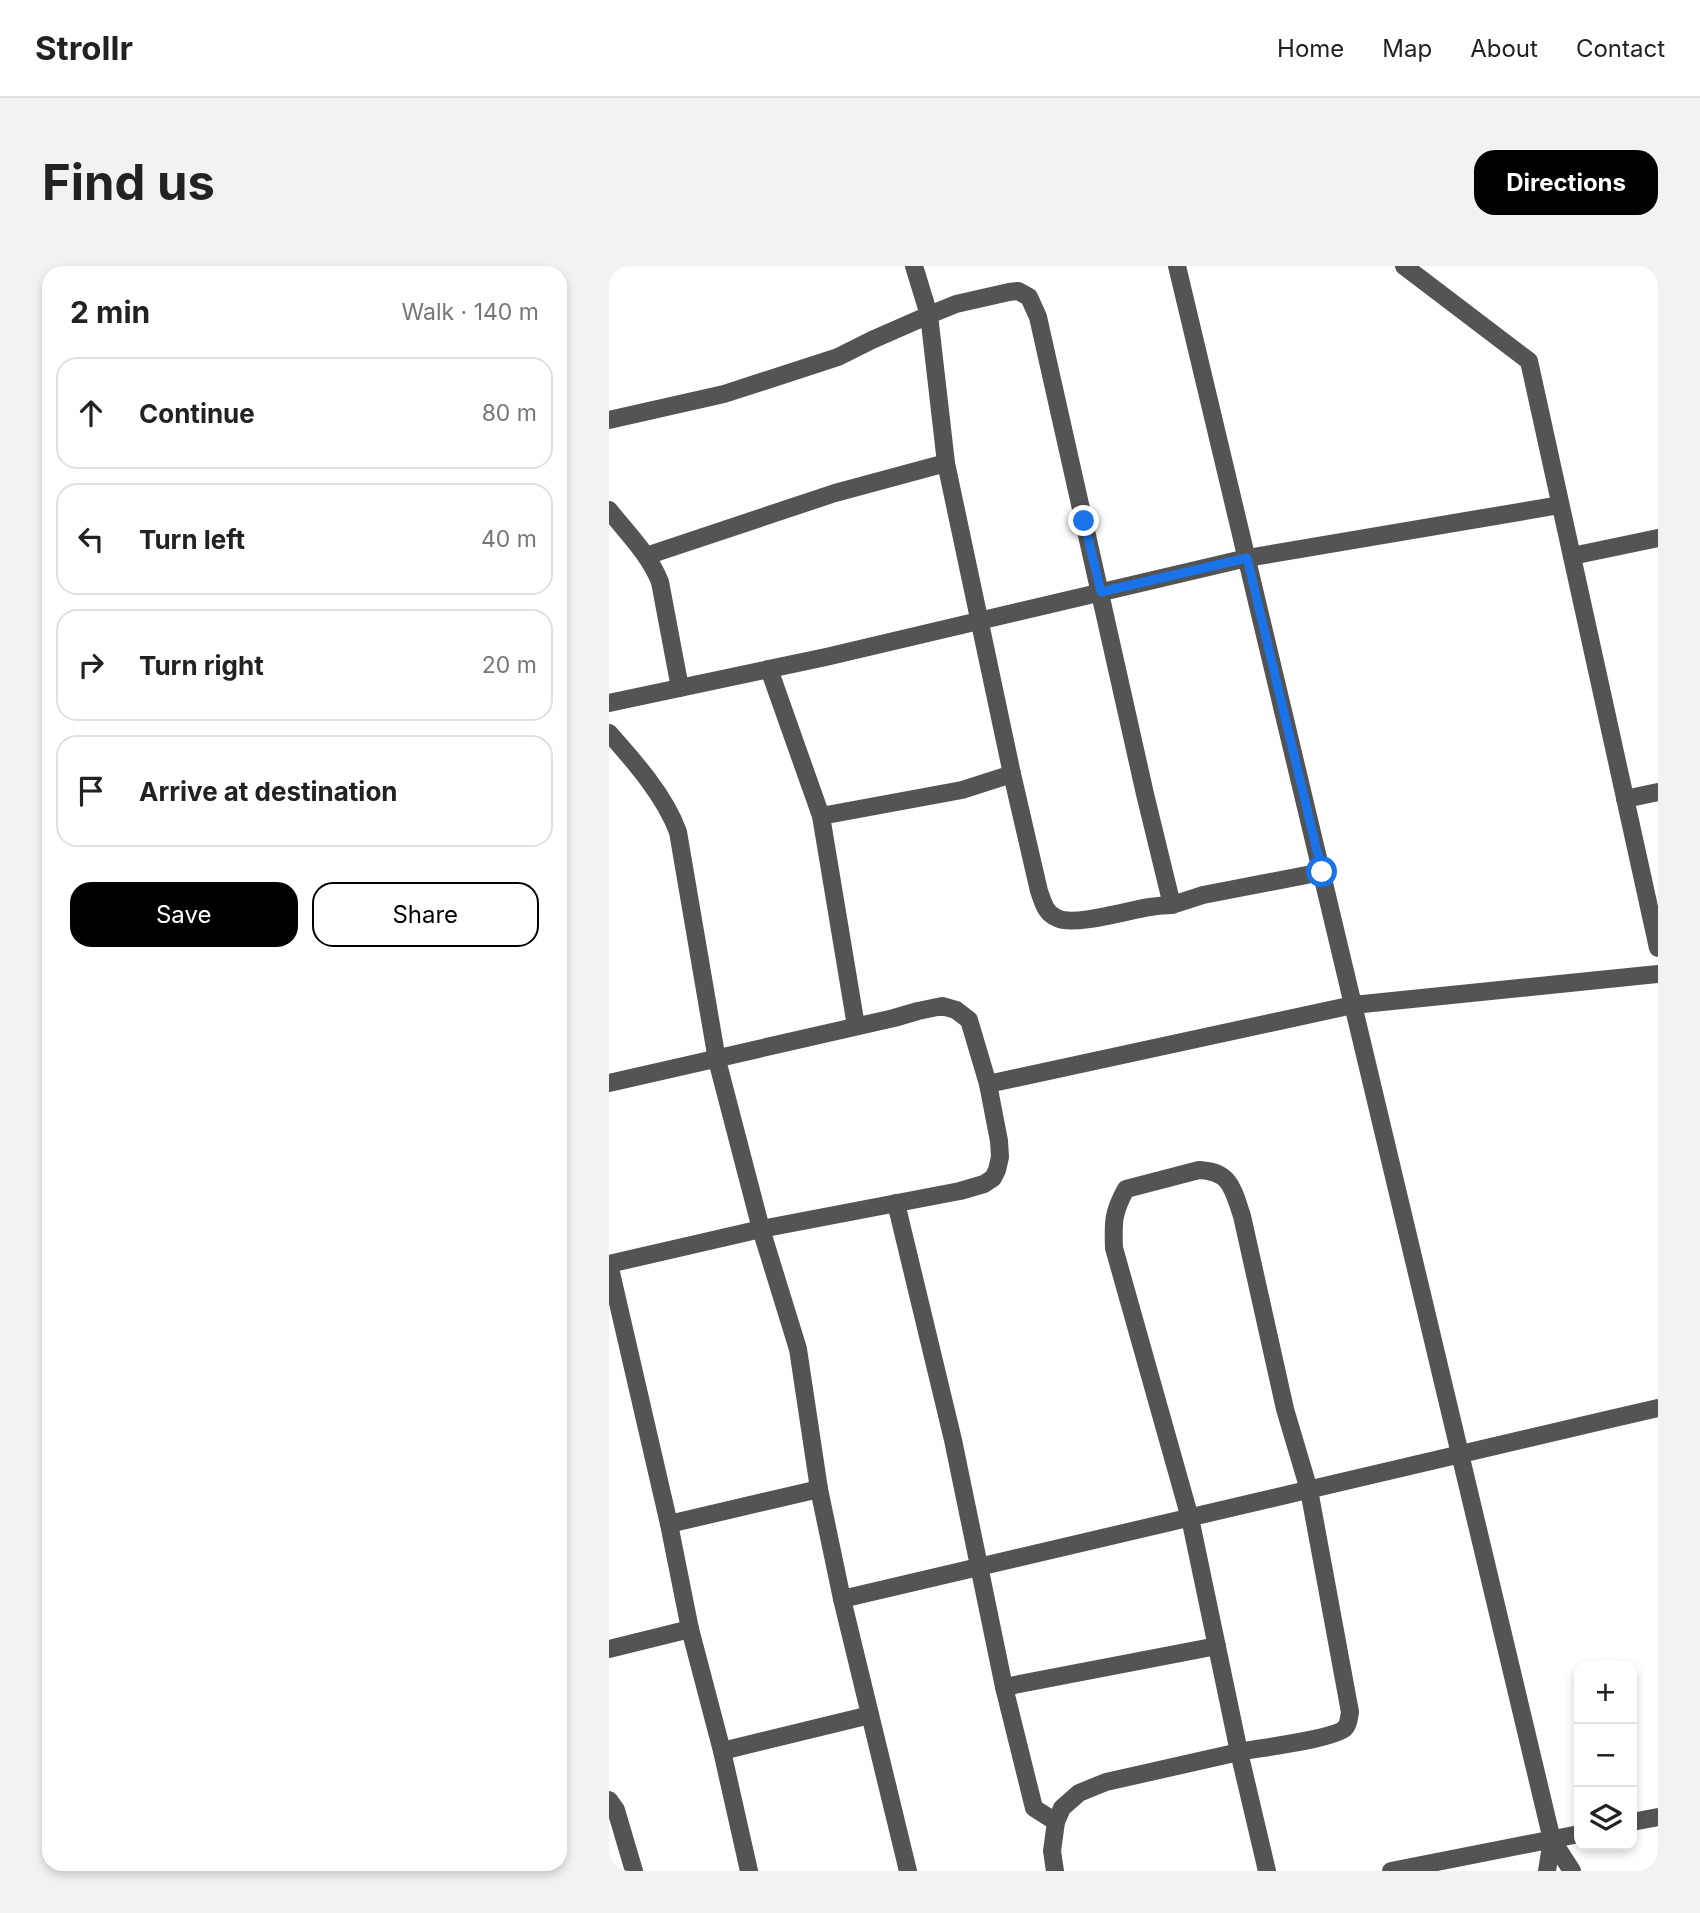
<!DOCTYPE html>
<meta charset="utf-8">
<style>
body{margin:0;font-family:Inter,sans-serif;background:#f2f2f2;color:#222}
.controls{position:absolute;right:21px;bottom:21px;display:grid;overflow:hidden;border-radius:14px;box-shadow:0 4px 10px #0003}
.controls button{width:63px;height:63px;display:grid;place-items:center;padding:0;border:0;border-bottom:2px solid #e0e0e0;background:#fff;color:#222;font:35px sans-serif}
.stop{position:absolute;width:21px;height:21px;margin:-16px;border:5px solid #1a73e8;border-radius:50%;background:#fff}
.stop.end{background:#1a73e8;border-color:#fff;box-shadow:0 2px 7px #0008}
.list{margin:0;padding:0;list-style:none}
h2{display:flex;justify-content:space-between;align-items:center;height:91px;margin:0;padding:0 28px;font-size:30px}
h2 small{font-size:23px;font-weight:400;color:#767676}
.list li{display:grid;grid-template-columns:46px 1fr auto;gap:21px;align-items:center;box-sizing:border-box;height:112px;margin:0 14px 14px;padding:0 14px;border:2px solid #e0e0e0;border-radius:21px}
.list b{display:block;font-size:26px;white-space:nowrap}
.list em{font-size:23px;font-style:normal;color:#767676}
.actions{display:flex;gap:14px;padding:21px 28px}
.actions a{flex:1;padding:16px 0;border:2px solid #000;border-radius:21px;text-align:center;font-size:24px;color:#000}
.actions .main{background:#000;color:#fff}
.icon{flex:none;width:38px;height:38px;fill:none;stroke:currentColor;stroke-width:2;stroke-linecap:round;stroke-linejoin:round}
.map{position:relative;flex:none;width:1049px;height:1605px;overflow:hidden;border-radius:21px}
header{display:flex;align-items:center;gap:42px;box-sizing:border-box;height:98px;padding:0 35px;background:#fff;border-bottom:2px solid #e0e0e0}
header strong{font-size:33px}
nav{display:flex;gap:38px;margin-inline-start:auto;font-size:24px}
.intro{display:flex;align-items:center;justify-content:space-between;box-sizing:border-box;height:168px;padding:0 42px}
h1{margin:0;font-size:49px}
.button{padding:18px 32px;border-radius:21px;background:#000;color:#fff;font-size:24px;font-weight:700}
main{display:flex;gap:42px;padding:0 42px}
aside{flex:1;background:#fff;border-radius:21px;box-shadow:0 4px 10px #0003}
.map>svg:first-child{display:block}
</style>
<header>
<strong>Strollr</strong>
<nav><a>Home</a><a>Map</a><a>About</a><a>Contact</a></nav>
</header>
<div class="intro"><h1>Find us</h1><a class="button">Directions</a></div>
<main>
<aside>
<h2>2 min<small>Walk · 140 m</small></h2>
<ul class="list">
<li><svg class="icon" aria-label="ahead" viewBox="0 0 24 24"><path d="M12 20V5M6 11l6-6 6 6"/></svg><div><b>Continue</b></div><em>80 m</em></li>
<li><svg class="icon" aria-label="left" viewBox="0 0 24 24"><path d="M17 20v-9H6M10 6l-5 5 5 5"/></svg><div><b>Turn left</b></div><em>40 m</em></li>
<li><svg class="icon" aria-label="right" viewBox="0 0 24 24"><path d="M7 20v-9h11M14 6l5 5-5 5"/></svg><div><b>Turn right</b></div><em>20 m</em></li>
<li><svg class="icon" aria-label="arrive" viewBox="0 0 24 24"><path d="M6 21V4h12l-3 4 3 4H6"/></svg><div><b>Arrive at destination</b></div></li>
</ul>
<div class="actions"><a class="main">Save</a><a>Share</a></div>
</aside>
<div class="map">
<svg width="1049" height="1605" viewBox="0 0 1049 1605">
<rect width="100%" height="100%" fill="#fff"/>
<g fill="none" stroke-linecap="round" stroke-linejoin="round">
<!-- minor -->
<g stroke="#545454" stroke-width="18">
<polyline points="305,0 320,49 347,38 400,26 409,25 420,31 429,51 536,528 563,639 594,629 713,606"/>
<polyline points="568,0 943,1574 963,1605"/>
<polyline points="795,0 920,95 1049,682"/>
<polyline points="0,154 115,128 229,91 263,74 320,49 337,197 403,508 353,524 212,550 247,760"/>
<path d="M0 244C18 267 40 288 51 316L71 422"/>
<polyline points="37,290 226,227 337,197"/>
<polyline points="963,290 1049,272"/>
<polyline points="160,403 212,550"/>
<polyline points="0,437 217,391 638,292 951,239"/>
<path d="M0 467C25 495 56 530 69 566L108 794 152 963 189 1083 210 1223 233 1333 299 1605"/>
<path d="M403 508 430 625C434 636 436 647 448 652 465 661 520 644 541 641 548 640 556 639 563 639"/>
<polyline points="1016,533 1049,526"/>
<polyline points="0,817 285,752 309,745 333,740 347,744 360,754 379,818 390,875 391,891 388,904 384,912 375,918 351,925 152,963 0,998"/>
<polyline points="379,818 744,739 1049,708"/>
<polyline points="287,937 344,1174 395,1421 425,1542 447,1556"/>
<polyline points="0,998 60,1258 81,1363 113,1485 140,1605"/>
<polyline points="60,1258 210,1223"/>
<path d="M233 1333C506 1270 777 1204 1049 1142"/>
<polyline points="0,1383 81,1363"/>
<polyline points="395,1421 608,1380"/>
<polyline points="113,1485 261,1449"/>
<polyline points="0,1534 7,1544 25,1605"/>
<polyline points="1023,1556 1049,1551"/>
<path d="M446 1605 443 1585 447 1556 453 1542 470 1527 497 1516 630 1486 581 1252 505 982C504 956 504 946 517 923L590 904C622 905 624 924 633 950L676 1143 700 1224 741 1446C740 1451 740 1458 736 1462 726 1473 649 1482 630 1486L658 1605"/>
<polyline points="782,1605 970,1568"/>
<polyline points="938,1605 943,1574"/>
</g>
</g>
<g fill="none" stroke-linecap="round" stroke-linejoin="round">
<!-- route -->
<polyline stroke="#1a73e8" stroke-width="9" points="475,255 492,326 638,292 713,606"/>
</g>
</svg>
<div class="controls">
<button>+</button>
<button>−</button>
<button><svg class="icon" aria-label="layers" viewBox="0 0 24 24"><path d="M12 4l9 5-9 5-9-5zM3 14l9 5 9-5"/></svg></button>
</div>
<div class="stop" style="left:713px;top:606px"></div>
<div class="stop end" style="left:475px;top:255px"></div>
</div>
</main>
